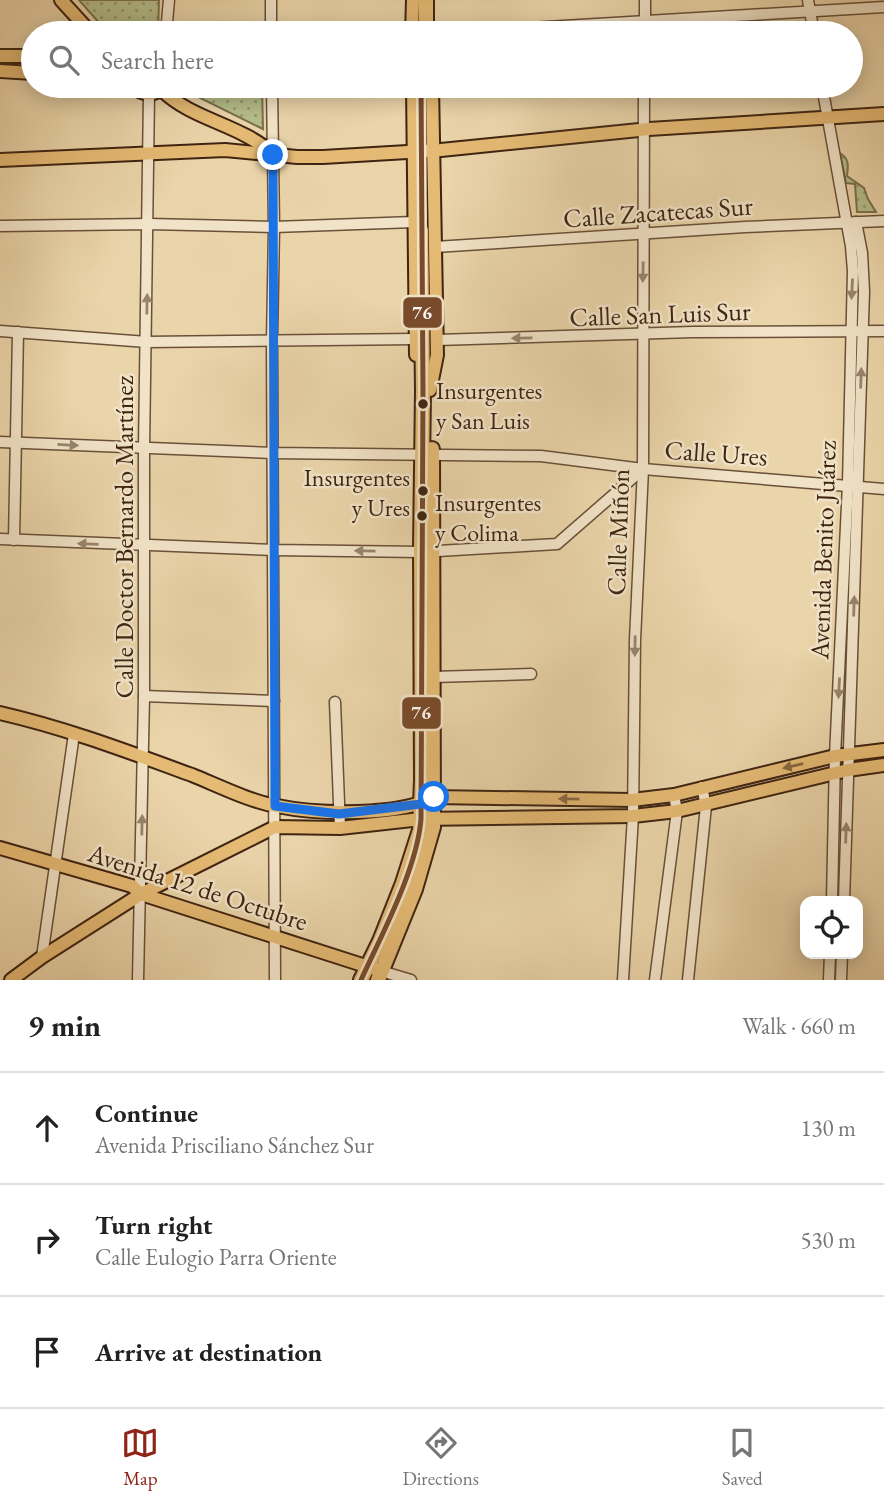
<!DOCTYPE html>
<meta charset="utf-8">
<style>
body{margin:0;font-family:"EB Garamond",serif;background:#f6f6f6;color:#222}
.controls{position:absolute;right:21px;bottom:21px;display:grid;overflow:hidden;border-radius:14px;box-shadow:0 4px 18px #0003}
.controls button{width:63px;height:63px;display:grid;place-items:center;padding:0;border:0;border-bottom:2px solid #e0e0e0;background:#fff;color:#222;font:35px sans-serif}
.stop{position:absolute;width:21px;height:21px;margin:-16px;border:5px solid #1a73e8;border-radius:50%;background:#fff}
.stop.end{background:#1a73e8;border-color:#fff;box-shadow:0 2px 7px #0008}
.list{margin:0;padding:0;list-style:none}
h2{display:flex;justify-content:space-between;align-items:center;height:91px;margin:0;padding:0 28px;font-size:30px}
h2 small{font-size:23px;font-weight:400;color:#767676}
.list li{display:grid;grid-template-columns:46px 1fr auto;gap:21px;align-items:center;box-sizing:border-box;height:112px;padding:0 28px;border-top:2px solid #e0e0e0}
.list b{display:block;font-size:26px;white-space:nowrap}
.list p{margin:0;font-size:23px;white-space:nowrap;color:#767676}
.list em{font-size:23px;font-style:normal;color:#767676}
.icon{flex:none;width:38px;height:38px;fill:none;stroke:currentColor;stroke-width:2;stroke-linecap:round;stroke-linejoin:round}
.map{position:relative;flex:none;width:884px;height:980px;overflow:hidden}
.search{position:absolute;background:#fff;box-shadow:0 4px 18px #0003;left:21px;right:21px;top:21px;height:77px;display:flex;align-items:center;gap:18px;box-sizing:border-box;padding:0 24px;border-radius:38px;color:#767676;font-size:26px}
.sheet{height:427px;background:#fff}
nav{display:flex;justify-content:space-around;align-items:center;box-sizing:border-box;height:98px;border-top:2px solid #e0e0e0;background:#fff;font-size:19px;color:#767676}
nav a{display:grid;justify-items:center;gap:4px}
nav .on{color:#8f2418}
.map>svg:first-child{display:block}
</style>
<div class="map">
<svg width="884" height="980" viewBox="0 0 884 980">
<defs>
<pattern id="park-dots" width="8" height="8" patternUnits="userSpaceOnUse" patternTransform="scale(1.75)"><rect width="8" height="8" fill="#b5bd8a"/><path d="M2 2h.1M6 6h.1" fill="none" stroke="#95996f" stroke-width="1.8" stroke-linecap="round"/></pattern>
</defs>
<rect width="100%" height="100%" fill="#ead4a9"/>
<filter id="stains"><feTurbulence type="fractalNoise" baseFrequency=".00286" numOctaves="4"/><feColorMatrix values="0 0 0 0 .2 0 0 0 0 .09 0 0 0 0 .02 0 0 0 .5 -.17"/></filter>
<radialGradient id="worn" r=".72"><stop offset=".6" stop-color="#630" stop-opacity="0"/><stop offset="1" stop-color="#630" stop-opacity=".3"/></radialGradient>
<!-- park -->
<g fill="url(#park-dots)" stroke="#7a704e" stroke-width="2">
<polygon points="79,0 159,0 158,33 108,33"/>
<polygon points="182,86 262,86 263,129 180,88"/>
<path d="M840 153C850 159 848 167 847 176L864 188 868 199 876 212H857L855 184 846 183Z"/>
</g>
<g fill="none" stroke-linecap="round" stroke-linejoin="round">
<!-- highway-tunnel -->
<polyline stroke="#c8b18b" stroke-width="14" stroke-dasharray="14 7" stroke-linecap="butt" points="426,94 428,231"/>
<defs>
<g id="minor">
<polyline points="808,0 814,33"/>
<polyline points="166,33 169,0"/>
<polyline points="271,33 271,0"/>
<polyline points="446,33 884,7"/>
<polyline points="645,33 645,0"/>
<polyline points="272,86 274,227 272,342 275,980"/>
<polyline points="822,86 851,246 853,271 848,484 835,756 832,901"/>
<polyline points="0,226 149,224 274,227 414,222"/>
<polyline points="435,247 745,227 884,221"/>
<polyline points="0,331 147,342 415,339"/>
<polyline points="437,340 693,332 884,331"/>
<polyline points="0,442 273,453 541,456 643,469 884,489"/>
<polyline points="0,539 274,550 421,552 557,544 643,469"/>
<polyline points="14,540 18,332"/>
<polyline points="433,677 531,674"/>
<polyline points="144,696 274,701"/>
<polyline points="335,702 340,828"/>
<polyline points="844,901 864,291 862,253 856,222"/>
<polyline points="42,957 74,734"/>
<polyline points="381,971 411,980"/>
<polyline points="138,980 144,696 144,449 149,94"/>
<polyline points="623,980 633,816 635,640 643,469 644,86"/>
<polyline points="655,980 677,811 674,795"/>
<polyline points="688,980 706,806 702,787"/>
<polyline points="829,980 830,954"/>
<polyline points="841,980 842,954"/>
</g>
<g id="major">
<polyline points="61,0 91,33"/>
<polyline points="412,33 413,0"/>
<polyline points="0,56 33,56"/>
<polyline points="0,71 33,73"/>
<path d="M132 86C143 96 155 96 166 86"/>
<polyline points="413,86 416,355"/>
<path d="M162 90C192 120 240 124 273 154"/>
<polyline points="0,160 225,150 297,157 323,157 441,150 649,129 884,114"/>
<polyline points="430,390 437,355 432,86"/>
<path d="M0 713C66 728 129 752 192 775 217 785 251 802 277 806 316 814 399 817 434 797L632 800 674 795 835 756 884 750"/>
<polyline points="0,848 132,886 141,894 375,969"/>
<polyline points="11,980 42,957 141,894 275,827 340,828 421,819 633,816 677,811 848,770 884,765"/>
</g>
<g id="highway">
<polyline points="426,27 426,0"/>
<polyline points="361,980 380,941 403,883 420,830 422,779 421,547 423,391 421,230"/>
<polyline points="378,980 415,889 433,827 432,449"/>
</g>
</defs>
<!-- minor casing -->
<use href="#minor" stroke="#6a5038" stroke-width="13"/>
<!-- major casing -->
<use href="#major" stroke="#3f2412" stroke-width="16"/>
<!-- highway casing -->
<use href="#highway" stroke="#3f2412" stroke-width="18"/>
<!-- minor -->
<use href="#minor" stroke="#f1e3c7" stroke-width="10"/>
<!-- major -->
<use href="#major" stroke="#e5ba74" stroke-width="12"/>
<!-- highway -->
<use href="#highway" stroke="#e5ba74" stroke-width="14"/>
<defs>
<path id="bus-1" d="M361 980C382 934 417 869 421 819L423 391 421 86"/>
</defs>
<!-- bus-1 casing -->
<use href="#bus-1" stroke="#f1e3c7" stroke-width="10"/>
<!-- bus-1 -->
<use href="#bus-1" stroke="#7a4b2a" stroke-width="5"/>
</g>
<!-- one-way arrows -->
<defs><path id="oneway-solid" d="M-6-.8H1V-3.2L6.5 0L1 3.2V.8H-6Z" transform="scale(1.75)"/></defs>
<g fill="#98846c">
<use href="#oneway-solid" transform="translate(643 272) rotate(91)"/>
<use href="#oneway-solid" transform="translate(852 289) rotate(93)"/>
<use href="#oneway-solid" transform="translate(147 304) rotate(-89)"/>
<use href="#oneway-solid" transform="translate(522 338) rotate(179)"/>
<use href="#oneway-solid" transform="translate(861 378) rotate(-88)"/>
<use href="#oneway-solid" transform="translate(68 445) rotate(3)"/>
<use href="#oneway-solid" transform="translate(88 544) rotate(-178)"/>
<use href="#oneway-solid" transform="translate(365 551) rotate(-179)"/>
<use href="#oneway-solid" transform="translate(854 606) rotate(-88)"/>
<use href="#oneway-solid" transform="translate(635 646) rotate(91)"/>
<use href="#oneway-solid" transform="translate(839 688) rotate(93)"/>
<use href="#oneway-solid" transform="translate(142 825) rotate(-89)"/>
<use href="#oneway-solid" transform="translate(846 833) rotate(-88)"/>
</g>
<g fill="#8a683e">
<use href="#oneway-solid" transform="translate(793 766) rotate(167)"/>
<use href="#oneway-solid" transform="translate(569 799) rotate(-179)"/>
</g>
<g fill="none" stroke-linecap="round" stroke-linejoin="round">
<!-- route -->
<polyline stroke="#1a73e8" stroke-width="9" points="273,155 275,806 339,814 421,804 434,797"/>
</g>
<!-- markers -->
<g fill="#3f2412" stroke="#f1e3c7" stroke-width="2.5">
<circle cx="423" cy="404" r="6"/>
<circle cx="423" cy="491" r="6"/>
<circle cx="422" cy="516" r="6"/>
</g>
<g text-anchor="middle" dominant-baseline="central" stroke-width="5" stroke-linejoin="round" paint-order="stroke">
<!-- bus labels -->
<g font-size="24" fill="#3f2412" stroke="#f1e3c7" text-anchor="start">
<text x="436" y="390">Insurgentes<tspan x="436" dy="30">y San Luis</tspan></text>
<text x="410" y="477" text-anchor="end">Insurgentes<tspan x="410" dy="30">y Ures</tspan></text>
<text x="435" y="502">Insurgentes<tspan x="435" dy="30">y Colima</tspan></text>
</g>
<!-- street labels -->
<g font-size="26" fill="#3f2412" stroke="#f1e3c7">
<text transform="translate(658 212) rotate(-4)">Calle Zacatecas Sur</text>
<text transform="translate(660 314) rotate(-2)">Calle San Luis Sur</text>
<text transform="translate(716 453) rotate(4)">Calle Ures</text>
<text transform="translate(618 532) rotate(-88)">Calle Miñón</text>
<text transform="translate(124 537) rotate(-90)">Calle Doctor Bernardo Martínez</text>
<text transform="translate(823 550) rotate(-88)">Avenida Benito Juárez</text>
<text transform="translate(198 887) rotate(18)">Avenida 12 de Octubre</text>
</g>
</g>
<g stroke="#f1e3c7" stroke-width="2.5">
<rect x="402" y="296" width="41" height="33" rx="7" fill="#7a4b2a"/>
<rect x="401" y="696" width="41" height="34" rx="7" fill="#7a4b2a"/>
</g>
<g font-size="19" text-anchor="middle" font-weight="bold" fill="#fff">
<text x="422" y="319">76</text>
<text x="421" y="719">76</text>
</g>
<rect width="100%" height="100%" filter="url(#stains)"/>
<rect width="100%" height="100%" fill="url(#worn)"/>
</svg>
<div class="controls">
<button><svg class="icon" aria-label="locate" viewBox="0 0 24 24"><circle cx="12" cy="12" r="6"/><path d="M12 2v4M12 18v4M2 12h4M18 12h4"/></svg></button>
</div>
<div class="stop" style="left:434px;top:797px"></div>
<div class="stop end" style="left:273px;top:155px"></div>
<div class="search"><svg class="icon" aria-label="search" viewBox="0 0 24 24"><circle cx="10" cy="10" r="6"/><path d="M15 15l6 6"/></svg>Search here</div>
</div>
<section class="sheet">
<h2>9 min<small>Walk · 660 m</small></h2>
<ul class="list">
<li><svg class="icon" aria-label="ahead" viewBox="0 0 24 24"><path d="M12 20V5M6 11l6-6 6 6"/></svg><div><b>Continue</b><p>Avenida Prisciliano Sánchez Sur</p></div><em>130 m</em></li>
<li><svg class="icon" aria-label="right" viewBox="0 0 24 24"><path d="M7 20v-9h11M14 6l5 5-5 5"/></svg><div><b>Turn right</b><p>Calle Eulogio Parra Oriente</p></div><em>530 m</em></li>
<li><svg class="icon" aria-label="arrive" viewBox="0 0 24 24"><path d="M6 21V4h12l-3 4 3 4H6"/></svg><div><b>Arrive at destination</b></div></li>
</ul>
</section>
<nav>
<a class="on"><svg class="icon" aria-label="map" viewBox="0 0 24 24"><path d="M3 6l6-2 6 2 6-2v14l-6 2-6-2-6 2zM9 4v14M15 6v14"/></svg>Map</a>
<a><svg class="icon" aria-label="directions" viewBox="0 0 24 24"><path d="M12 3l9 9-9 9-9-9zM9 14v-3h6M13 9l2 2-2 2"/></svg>Directions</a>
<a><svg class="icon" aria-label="saved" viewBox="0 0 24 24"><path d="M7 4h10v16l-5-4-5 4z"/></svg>Saved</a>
</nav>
